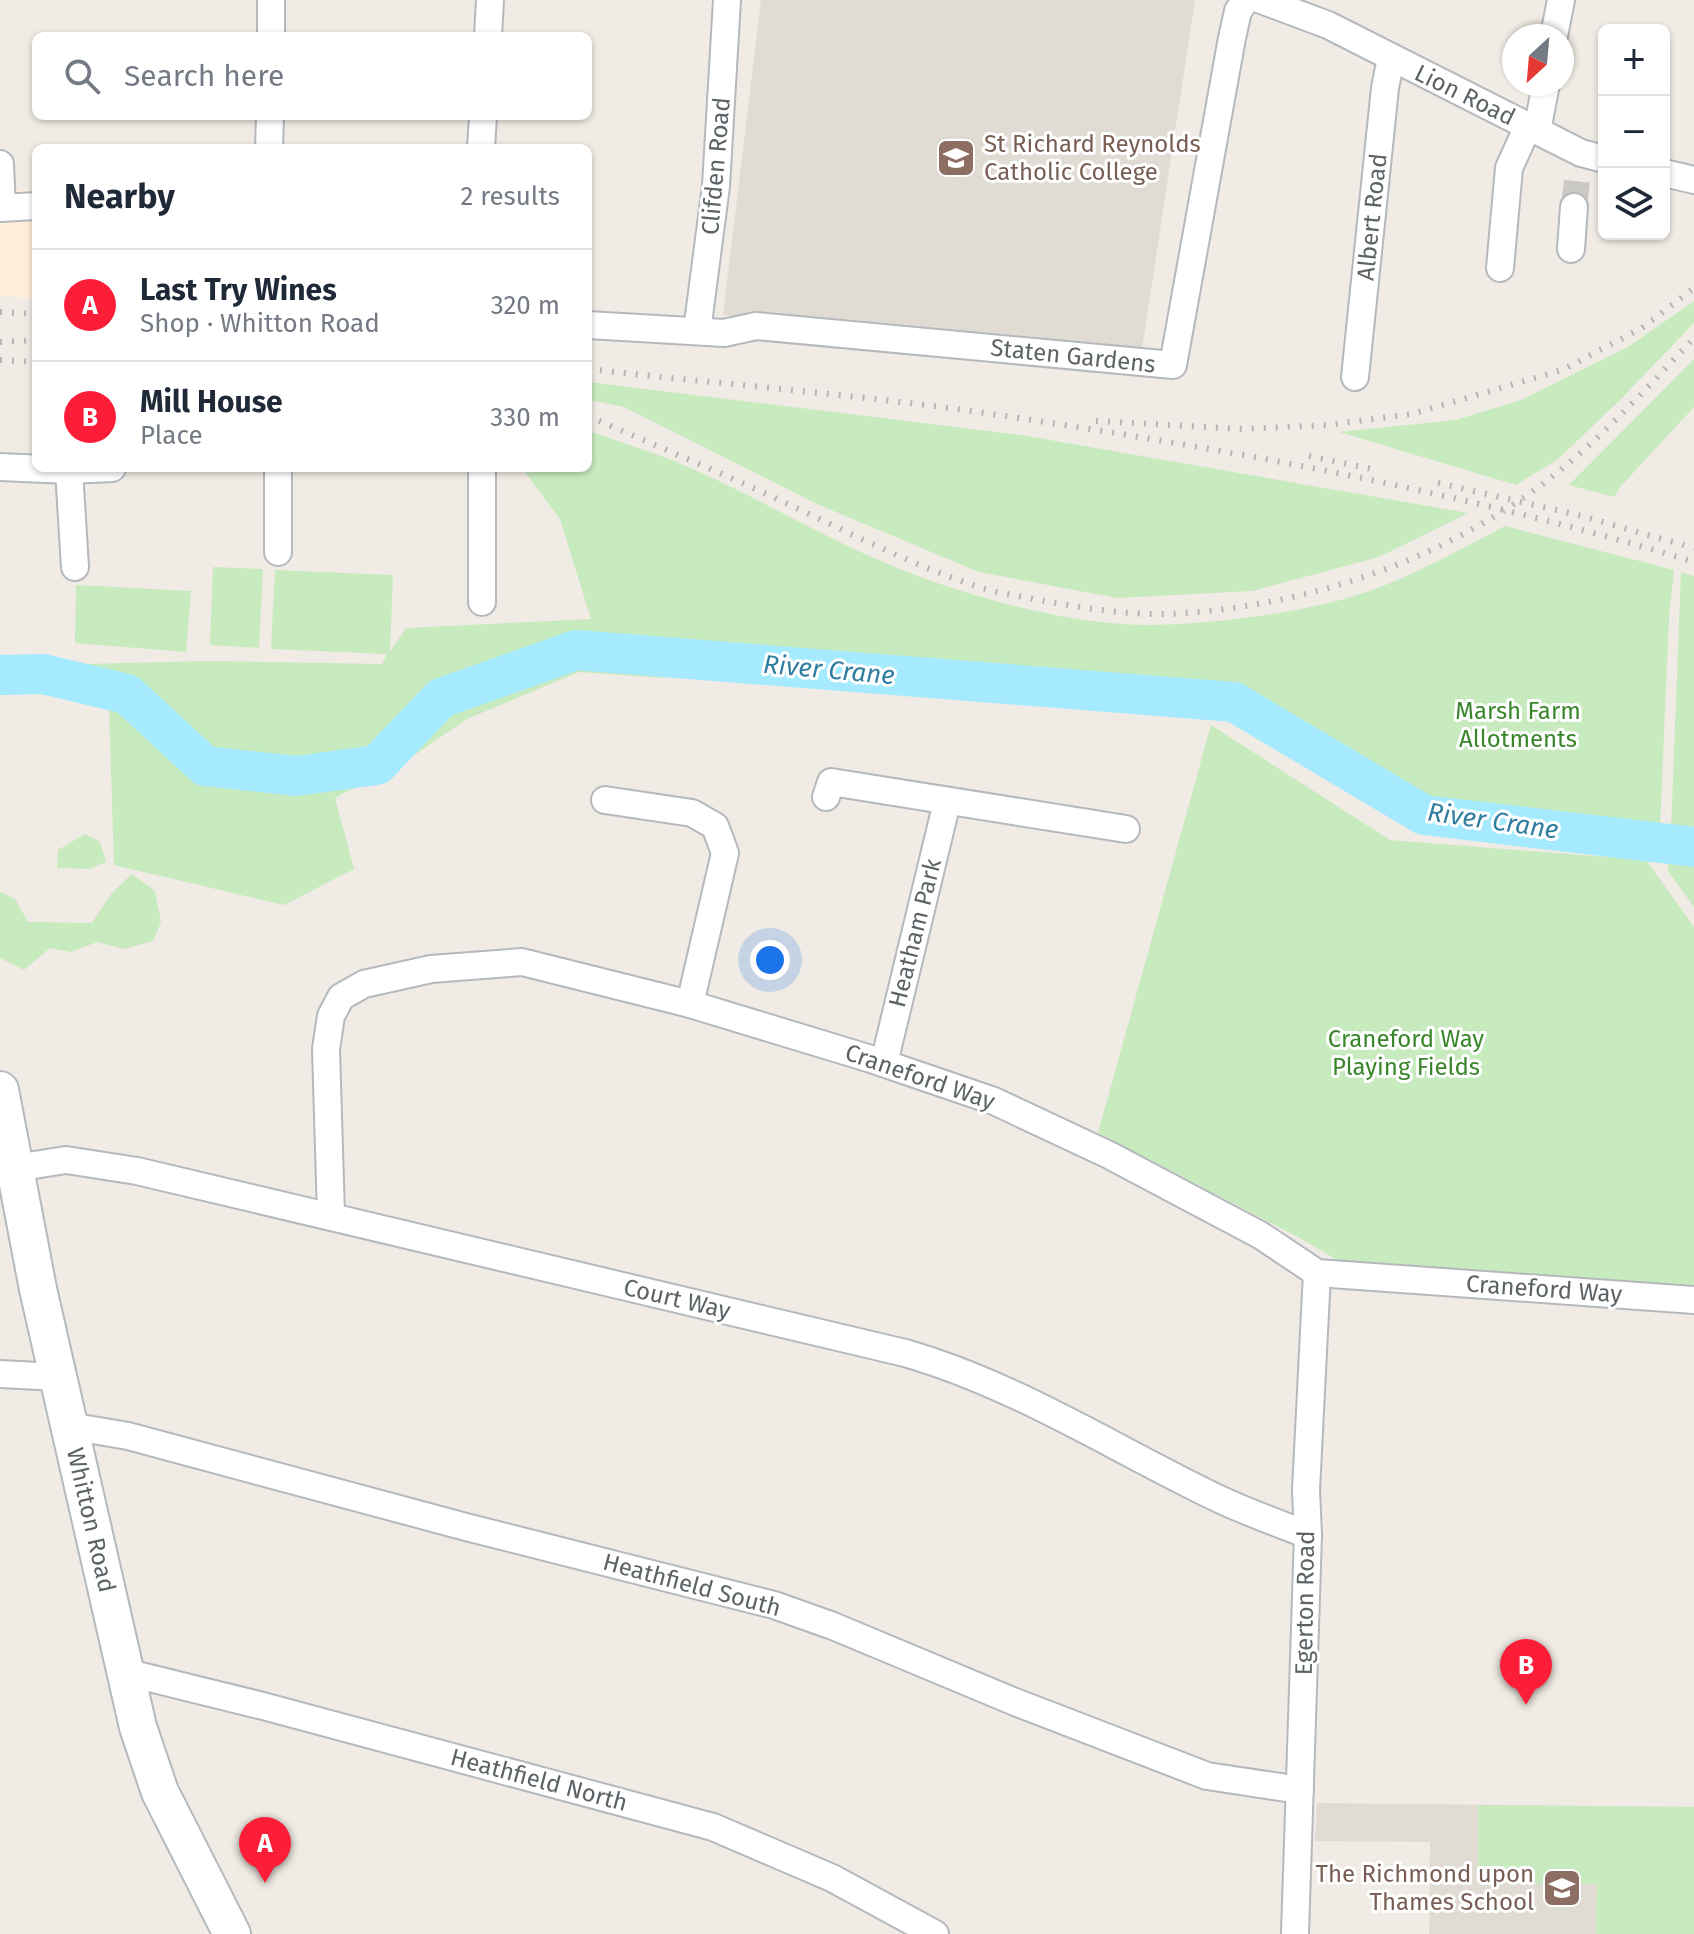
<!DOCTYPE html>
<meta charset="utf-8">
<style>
body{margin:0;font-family:"Fira Sans",sans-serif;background:#f6f6f7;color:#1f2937}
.controls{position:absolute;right:24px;top:24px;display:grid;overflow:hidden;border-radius:12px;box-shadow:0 2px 6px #0004}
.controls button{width:72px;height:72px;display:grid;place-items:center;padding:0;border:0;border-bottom:2px solid #e0e1e3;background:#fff;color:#1f2937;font:40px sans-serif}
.compass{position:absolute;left:1502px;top:24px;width:72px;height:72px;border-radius:50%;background:#fff;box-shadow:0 2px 6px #0004;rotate:206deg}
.you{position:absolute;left:770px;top:960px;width:28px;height:28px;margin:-20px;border:6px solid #fff;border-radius:50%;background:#1a73e8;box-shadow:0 0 0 12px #1a73e833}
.badge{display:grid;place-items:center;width:52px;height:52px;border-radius:50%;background:#fc1e39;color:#fff;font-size:26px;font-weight:700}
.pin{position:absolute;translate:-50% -66px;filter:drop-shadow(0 2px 4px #0008)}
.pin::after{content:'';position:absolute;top:42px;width:28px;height:24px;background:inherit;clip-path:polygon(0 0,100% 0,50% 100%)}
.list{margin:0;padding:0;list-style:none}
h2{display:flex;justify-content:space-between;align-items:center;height:104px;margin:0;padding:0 32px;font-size:34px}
h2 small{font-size:26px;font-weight:400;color:#747a83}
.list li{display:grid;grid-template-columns:52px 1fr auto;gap:24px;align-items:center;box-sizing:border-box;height:112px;padding:0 32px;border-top:2px solid #e0e1e3}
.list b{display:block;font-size:30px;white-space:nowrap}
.list p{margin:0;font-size:26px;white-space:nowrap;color:#747a83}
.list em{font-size:26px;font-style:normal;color:#747a83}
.icon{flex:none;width:44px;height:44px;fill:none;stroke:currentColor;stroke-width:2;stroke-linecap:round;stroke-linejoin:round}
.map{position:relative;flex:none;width:1694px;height:1934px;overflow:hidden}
.search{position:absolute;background:#fff;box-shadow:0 2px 6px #0004;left:32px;top:32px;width:560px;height:88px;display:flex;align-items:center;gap:20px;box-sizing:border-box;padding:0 28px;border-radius:12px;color:#747a83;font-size:30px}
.panel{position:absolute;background:#fff;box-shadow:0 2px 6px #0004;left:32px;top:144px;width:560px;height:328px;border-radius:12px}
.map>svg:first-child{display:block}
</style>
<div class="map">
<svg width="1694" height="1934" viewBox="0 0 1694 1934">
<rect width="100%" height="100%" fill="#f0ebe4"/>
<!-- commercial -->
<polygon fill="#ffefda" points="0,190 36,190 36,298 0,296"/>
<!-- education -->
<g fill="#e0dbd3">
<polygon points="761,0 1195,0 1141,356 723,315"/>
<polygon points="1317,1803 1694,1807 1694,1934 1429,1934 1430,1842 1315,1841"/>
</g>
<!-- green -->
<g fill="#c7eabe">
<polygon points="1694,301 1694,323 1620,400 1557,460 1516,485 1339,432 1456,420 1521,400 1628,347"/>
<polygon points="1694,359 1694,407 1620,487 1614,497 1569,485"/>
<polygon points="588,382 1021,435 1468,513 1379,557 1252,591 1117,598 979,572 817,504 624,407 588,400"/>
<path d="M588 431C617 441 646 450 674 461 754 494 829 542 910 573 978 599 1067 623 1140 625 1200 626 1294 614 1351 597 1405 581 1455 552 1505 526L1674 570 1669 617 1660 829 1438 802 1235 693 695 654 663 678 579 672 467 719 419 752 335 798 354 869 284 905 114 865 109 708C75 692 36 693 0 695V666L210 661 382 664 387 654 271 649 275 570 393 575 390 652 406 628 591 619 560 519 522 468H588Z"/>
<polygon points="213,567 263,569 259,648 210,645"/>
<polygon points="1681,572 1694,576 1694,834 1671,831"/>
<polygon points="76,585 191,591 186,652 75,643"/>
<polygon points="1211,725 1390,840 1646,860 1694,927 1694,1286 1337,1260 1300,1238 1098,1133"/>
<polygon points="85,834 100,842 106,862 88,869 57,868 58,850"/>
<polygon points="1668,852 1694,857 1694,907 1668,871"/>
<polygon points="132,874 155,891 161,922 153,941 124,949 97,942 71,952 50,948 24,970 0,958 0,892 15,899 28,922 92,923 112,893"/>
<polygon points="1478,1805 1694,1807 1694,1934 1596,1934 1597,1884 1478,1883"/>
</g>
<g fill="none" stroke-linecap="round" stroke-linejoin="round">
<!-- river -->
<polyline stroke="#a5eaff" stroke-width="40" points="0,675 43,674 127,694 205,766 296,776 377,765 441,698 576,650 1234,702 1424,815 1694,847"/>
<!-- minor-tunnel -->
<polyline stroke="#cbc9c4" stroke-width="26" stroke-dasharray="26 13" stroke-linecap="butt" points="1574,207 1578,172"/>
<defs>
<g id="minor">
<polyline points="1261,0 1328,25 1581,153 1604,159"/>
<polyline points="271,36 271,0"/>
<polyline points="488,36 490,0"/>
<polyline points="1554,36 1561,0"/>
<polyline points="1537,131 1546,84"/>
<polyline points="269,148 270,116"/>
<polyline points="481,148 483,116"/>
<polyline points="0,164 2,208"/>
<polyline points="1664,173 1694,180"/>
<polyline points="0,208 36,206"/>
<polyline points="1571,249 1574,207"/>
<polyline points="1500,268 1509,168 1528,126"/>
<polyline points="588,325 724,333 756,326 1173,365 1232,38 1238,11 1246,0"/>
<polyline points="697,331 716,186 727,0"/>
<polyline points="1355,377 1385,88 1391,58"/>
<polyline points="0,467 69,470 112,468"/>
<polyline points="69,470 75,567"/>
<polyline points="278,552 278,468"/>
<polyline points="482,602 482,468"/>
<polyline points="826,797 831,782 1126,829"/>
<polyline points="605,800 692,813 715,826 725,853 690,1004"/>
<polyline points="884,1063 947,802"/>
<path d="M15 1168 66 1160 137 1171 905 1353C1016 1385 1113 1448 1217 1498 1246 1512 1278 1523 1308 1535"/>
<polyline points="331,1216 326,1049 331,1016 341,997 364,984 431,969 522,962 690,1004 871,1059 994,1101 1109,1155 1260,1235 1317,1273 1694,1300"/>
<polyline points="0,1374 58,1377"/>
<polyline points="69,1426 128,1436 466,1527 774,1605 833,1626 1015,1702 1207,1776 1300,1790"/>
<polyline points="125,1672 263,1706 713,1827 832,1878 935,1934"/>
<polyline points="1295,1934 1308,1535 1306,1490 1317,1273"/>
</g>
<polyline id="secondary" points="0,1090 38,1289 138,1727 160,1792 232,1934"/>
</defs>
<!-- minor casing -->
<use href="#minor" stroke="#b5b9bd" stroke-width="30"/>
<!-- secondary casing -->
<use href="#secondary" stroke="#b3b9bd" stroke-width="40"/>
<!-- minor -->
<use href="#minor" stroke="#fff" stroke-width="26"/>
<!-- secondary -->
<use href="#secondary" stroke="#fff" stroke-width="36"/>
<!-- rail -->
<g stroke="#b4b5b6" stroke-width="6" stroke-dasharray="2 10" stroke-linecap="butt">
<polyline points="0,312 36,314"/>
<polyline points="0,342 36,340"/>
<polyline points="0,360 36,362"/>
<path d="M588 369C720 384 853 394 985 413 1223 448 1463 491 1694 562"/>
<path d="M588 416C656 446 725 474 792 506 854 535 914 566 979 587 996 593 1015 595 1033 599 1077 607 1124 615 1168 614 1297 608 1428 566 1533 491 1593 448 1644 391 1694 338"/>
<polyline points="1096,421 1243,429 1327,425 1412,414 1562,370 1642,328 1694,288"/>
<polyline points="1309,456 1372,469"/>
<polyline points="1438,483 1578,515 1694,548"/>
</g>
</g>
<!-- icons -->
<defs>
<symbol id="school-square" viewBox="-11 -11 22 22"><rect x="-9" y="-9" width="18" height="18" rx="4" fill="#8d6e63" stroke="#fff"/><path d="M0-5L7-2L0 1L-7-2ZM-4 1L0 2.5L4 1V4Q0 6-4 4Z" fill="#fff"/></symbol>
</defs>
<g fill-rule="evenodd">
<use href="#school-square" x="934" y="136" width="44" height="44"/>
<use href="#school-square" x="1540" y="1866" width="44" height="44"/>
</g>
<g text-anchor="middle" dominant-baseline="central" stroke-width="6" stroke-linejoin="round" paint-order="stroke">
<!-- street labels -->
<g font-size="24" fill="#5c6366" stroke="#fff">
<text transform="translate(1465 95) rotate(26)">Lion Road</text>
<text transform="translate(716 166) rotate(-85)">Clifden Road</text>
<text transform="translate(1372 217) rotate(-84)">Albert Road</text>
<text transform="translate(1073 356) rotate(6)">Staten Gardens</text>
<text transform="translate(915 933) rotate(-76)">Heatham Park</text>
<text transform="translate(920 1077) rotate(19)">Craneford Way</text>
<text transform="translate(1544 1289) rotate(4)">Craneford Way</text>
<text transform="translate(677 1299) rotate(13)">Court Way</text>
<text transform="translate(91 1520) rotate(77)">Whitton Road</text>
<text transform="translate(692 1585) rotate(15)">Heathfield South</text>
<text transform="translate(1305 1603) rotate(-89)">Egerton Road</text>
<text transform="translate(539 1780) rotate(15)">Heathfield North</text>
</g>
<!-- education labels -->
<g font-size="24" fill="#785e54" stroke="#fff" text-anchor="start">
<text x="984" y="144">St Richard Reynolds<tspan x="984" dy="28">Catholic College</tspan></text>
<text x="1534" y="1874" text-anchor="end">The Richmond upon<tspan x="1534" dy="28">Thames School</tspan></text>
</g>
<!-- park labels -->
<g font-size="24" fill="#39862b" stroke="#fff">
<text x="1518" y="711">Marsh Farm<tspan x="1518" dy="28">Allotments</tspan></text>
<text x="1406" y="1039">Craneford Way<tspan x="1406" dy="28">Playing Fields</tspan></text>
</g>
<!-- water labels -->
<g font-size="26" font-style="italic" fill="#307da0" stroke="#fff">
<text transform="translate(829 670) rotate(5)">River Crane</text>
<text transform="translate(1493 821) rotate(8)">River Crane</text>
</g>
</g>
</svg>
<div class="controls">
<button>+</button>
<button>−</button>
<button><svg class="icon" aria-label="layers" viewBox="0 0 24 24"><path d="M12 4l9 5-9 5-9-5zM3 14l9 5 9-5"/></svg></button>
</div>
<svg class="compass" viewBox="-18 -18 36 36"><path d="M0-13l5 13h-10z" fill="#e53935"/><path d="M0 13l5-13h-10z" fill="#747a83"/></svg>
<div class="you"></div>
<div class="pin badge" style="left:265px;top:1883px">A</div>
<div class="pin badge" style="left:1526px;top:1705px">B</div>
<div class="search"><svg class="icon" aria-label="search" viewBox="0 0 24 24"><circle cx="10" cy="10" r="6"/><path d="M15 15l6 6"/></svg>Search here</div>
<section class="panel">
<h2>Nearby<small>2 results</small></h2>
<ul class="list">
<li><span class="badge">A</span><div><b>Last Try Wines</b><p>Shop · Whitton Road</p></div><em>320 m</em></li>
<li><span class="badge">B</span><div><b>Mill House</b><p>Place</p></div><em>330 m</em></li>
</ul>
</section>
</div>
